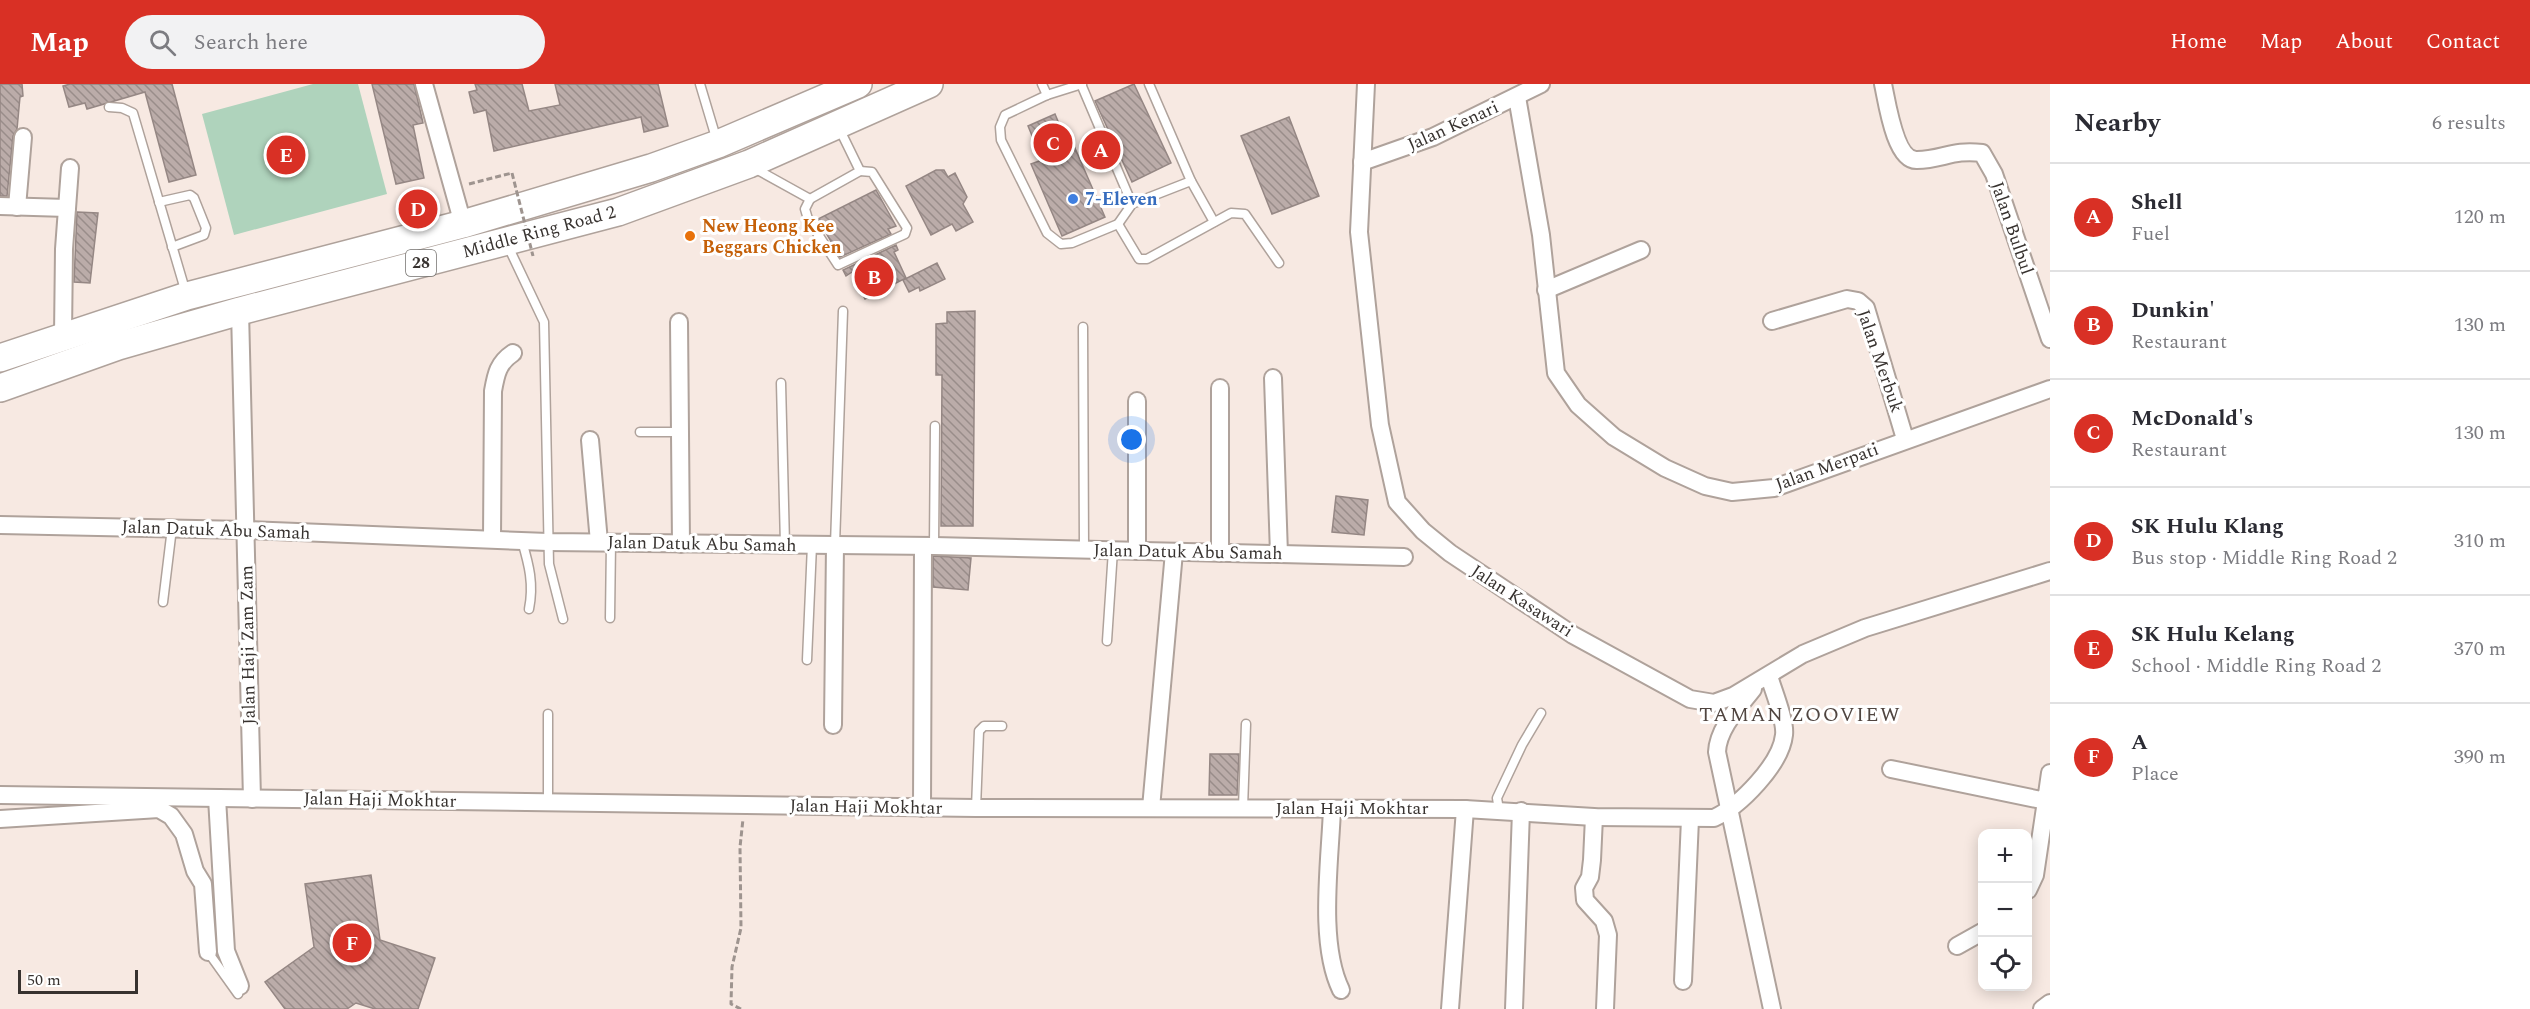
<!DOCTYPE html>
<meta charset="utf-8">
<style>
body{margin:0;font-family:Spectral,serif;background:#f2f2f3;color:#2b2b33}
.controls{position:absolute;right:18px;bottom:18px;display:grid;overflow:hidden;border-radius:12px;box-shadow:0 3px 15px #0003}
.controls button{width:54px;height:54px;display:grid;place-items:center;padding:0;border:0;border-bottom:2px solid #e1e1e2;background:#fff;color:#2b2b33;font:30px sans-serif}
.scale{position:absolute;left:18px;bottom:15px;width:120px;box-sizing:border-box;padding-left:6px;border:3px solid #37322f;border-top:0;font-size:16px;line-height:21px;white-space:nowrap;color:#37322f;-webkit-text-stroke:4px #fff;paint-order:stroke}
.you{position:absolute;left:1132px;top:356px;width:21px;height:21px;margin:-15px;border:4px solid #fff;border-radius:50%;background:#1a73e8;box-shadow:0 0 0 9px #1a73e833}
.badge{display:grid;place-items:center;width:39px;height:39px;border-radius:50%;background:#d93025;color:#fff;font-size:20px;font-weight:700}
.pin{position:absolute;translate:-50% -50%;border:3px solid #fff;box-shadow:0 2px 6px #0006}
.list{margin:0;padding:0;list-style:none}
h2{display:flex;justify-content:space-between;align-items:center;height:78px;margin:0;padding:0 24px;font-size:26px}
h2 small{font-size:20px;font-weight:400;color:#7c7c81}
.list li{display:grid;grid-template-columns:39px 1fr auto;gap:18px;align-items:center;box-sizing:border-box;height:108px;padding:0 24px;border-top:2px solid #e1e1e2}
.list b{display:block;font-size:22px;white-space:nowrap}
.list p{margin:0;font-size:20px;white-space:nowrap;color:#7c7c81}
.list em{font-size:20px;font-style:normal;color:#7c7c81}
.icon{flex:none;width:33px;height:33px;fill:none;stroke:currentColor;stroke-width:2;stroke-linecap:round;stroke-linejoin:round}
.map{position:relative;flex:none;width:2050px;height:925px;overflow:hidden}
header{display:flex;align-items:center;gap:36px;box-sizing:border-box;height:84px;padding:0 30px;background:#d93025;color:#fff}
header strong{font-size:28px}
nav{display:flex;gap:33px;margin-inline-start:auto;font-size:21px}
.search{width:420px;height:54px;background:#f2f2f3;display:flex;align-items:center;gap:15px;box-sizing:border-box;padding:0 21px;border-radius:33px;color:#7c7c81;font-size:22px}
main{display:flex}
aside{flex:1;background:#fff}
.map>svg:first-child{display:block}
</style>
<header>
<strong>Map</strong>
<div class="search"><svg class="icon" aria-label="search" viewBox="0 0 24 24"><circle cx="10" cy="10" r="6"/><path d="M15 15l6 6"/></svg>Search here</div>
<nav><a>Home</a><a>Map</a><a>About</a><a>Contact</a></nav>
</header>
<main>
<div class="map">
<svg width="2050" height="925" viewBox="0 0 2050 925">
<defs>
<pattern id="building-back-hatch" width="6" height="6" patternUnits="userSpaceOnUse" patternTransform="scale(1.5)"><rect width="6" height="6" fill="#bbaca9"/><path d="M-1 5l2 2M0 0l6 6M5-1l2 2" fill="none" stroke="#998d8a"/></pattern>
</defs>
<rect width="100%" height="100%" fill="#f7e9e2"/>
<!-- pitch -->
<polygon fill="#afd3bc" points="313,0 358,0 387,110 234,151 202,30"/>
<!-- building -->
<g fill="url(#building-back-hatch)" stroke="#958784" stroke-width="1.5">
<polygon points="0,0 22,0 23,12 20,13 17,45 13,52 7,112 0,112"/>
<polygon points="70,0 172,0 196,91 169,98 145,8 87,25 85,19 69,23 63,2"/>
<polygon points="372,0 414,0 423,39 413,41 424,94 396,100"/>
<polygon points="475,0 522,0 529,27 560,21 555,0 658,0 668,42 644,48 641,33 494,67 486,26 474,29 469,8 477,6"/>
<polygon points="1134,0 1171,79 1132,98 1095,17"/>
<polygon points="1055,30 1069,64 1074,62 1105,133 1062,152 1031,80 1042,76 1028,42"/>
<polygon points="1289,33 1319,112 1272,130 1241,52"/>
<polygon points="936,86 944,86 948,93 955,89 967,113 963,120 973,138 956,147 952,140 931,151 906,102"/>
<polygon points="876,106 896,142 888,145 891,150 840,173 818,135"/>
<polygon points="77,128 98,129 90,199 74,198"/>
<polygon points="896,161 898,166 894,168 906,194 865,215 852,188 846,192 843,186"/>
<polygon points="937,179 945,195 920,207 919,203 909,208 903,196"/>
<polygon points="975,227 973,442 941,442 942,291 936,291 936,240 947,239 947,228"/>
<polygon points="1336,412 1368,416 1364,451 1332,448"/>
<polygon points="933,472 971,474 968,506 933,503"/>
<polygon points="1210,670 1239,670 1237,711 1209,711"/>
<polygon points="371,791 380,856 435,874 418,925 375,925 356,919 347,925 285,925 265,898 314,863 305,800"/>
</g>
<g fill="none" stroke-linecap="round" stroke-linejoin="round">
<defs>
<g id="service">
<polyline points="700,0 717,57"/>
<polyline points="1042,0 1047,11"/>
<polyline points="1081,0 1132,120"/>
<polyline points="1082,0 1047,11 1005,31 1000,43 1001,56 1047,149 1061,160 1072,159 1118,140 1132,120 1191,97 1149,0"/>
<polyline points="109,23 122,24 133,29 186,209"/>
<polyline points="754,84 810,115 860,87 839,44"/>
<polyline points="1191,97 1214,138"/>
<polyline points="810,115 805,125 808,135 838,181 905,150 907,144 872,88 860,87"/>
<polyline points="159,118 190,111 194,114 206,144 204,151 172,163"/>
<polyline points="1118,140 1139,175 1147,175 1231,129 1245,130 1279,179"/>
<polyline points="507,160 544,238 549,480 563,535"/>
<polyline points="1083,243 1084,466"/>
<polyline points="781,299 785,461"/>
<polyline points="640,348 680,348"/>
<path d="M522 457C529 481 534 500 529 525"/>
<polyline points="835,461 843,227"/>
<polyline points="934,462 935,342"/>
<polyline points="163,518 172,444"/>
<polyline points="610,534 611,458"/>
<polyline points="1107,557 1113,466"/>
<polyline points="807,576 812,461"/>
<polyline points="548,630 548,718"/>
<polyline points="976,724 979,647 984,642 1002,642"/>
<polyline points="1243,724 1246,640"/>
<polyline points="1499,726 1497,714 1522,661 1541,629"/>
<polyline points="208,868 238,910"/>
</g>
<g id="minor">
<polyline points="424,0 463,140"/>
<polyline points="1366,0 1359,148 1380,341 1397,418 1423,447 1450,469 1573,551 1690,615 1714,619 1733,612 1803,570 1865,544 2050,487"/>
<path d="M1883 0C1887 18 1895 77 1917 76 1942 76 1953 65 1982 69L1994 90 2050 255"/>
<polyline points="1517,13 1541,151 1556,289 1578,321 1614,353 1665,384 1705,402 1732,408 1774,404 2050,305"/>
<polyline points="1362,78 1433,53 1541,0"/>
<polyline points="0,122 67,124"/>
<polyline points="17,123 23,53"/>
<polyline points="1546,206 1641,166"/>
<polyline points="240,227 252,715"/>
<polyline points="1772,237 1847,215 1858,217 1866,224 1905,355"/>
<polyline points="679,238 681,460"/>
<polyline points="63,252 64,165 70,84"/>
<polyline points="1273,294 1279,470"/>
<polyline points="1220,304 1220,469"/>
<polyline points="1137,317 1137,467"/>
<polyline points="590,356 599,458"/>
<polyline points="0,441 245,446 548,458 934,462 1404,473"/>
<path d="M492 455 493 307C496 290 498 279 513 269"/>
<path d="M1753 605C1739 623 1718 644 1717 668L1772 925"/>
<polyline points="833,641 835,461"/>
<polyline points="1891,685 2046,717 2050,689"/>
<path d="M0 711 976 724 1465 725 1594 733 1714 734C1740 722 1781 680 1784 651 1786 637 1773 606 1769 592"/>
<polyline points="217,714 226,867 240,902"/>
<polyline points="922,724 923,463"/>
<polyline points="1151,724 1174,468"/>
<path d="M1332 725C1330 778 1318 859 1341 906"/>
<polyline points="1594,733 1592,776 1590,793 1584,804 1585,816 1604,837 1608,851 1605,925"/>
<polyline points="0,735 159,725 171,732 184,750 195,787 203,800 208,868"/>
<polyline points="2028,806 2035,791 2046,717"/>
<polyline points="1957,862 1982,848"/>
<polyline points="1683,897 1690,735"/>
<polyline points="1450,925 1465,725"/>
<polyline points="1514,925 1521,727"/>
<polyline points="2042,925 2050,919"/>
</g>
<g id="trunk">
<polyline points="0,274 187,212 463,140 651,84 718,60 858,0"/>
<polyline points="0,304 118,262 240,227 618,128 749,80 929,0"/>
</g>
</defs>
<!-- service casing -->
<use href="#service" stroke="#afa29b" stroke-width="11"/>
<!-- minor casing -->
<use href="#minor" stroke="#afa29b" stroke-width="20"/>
<!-- trunk casing -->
<use href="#trunk" stroke="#afa29b" stroke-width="30"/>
<!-- path -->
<g stroke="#9e948f" stroke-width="3" stroke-dasharray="6 3" stroke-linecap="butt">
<polyline points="469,100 512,89"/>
<polyline points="741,925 731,920 732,883 741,844 740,763 743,735"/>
</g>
<!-- service -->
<use href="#service" stroke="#fff" stroke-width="8"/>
<!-- minor -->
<use href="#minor" stroke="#fff" stroke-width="16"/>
<!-- trunk -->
<use href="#trunk" stroke="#fff" stroke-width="27"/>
<!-- path-bridge -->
<polyline stroke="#9e948f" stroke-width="3" stroke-dasharray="6 3" stroke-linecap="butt" points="512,89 533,172"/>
</g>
<!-- markers -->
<circle fill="#3f7fe0" stroke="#fff" stroke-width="2" cx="1073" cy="115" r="6"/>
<circle fill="#e8710a" stroke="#fff" stroke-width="2" cx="690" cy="152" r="6"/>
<g text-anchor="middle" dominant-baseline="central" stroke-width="6" stroke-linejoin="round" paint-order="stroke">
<!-- shield labels -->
<rect fill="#fff" stroke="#73706d" stroke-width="1.5" x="406" y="166" width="30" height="26" rx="4.5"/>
<g font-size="16" font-weight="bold" fill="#37322f">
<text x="421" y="179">28</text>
</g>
<!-- street labels -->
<g font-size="18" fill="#37322f" stroke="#fff">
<text transform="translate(1453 42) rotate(-24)">Jalan Kenari</text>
<text transform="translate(2012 144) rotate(71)">Jalan Bulbul</text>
<text transform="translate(539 148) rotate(-15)">Middle Ring Road 2</text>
<text transform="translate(1880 277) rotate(71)">Jalan Merbuk</text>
<text transform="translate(1827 383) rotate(-20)">Jalan Merpati</text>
<text transform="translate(216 446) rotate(2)">Jalan Datuk Abu Samah</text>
<text transform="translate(702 460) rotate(1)">Jalan Datuk Abu Samah</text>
<text transform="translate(1188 468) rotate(1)">Jalan Datuk Abu Samah</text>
<text transform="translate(1522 517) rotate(33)">Jalan Kasawari</text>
<text transform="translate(248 561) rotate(-91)">Jalan Haji Zam Zam</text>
<text transform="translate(380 716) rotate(1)">Jalan Haji Mokhtar</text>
<text transform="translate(866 723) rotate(1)">Jalan Haji Mokhtar</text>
<text x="1352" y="724">Jalan Haji Mokhtar</text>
</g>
<!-- shop labels -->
<g font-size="18" font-weight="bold" fill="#366cbe" stroke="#fff" text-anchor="start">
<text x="1085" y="115">7-Eleven</text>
</g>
<!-- food labels -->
<g font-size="18" font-weight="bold" fill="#c56008" stroke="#fff" text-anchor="start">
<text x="702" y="142">New Heong Kee<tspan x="702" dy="21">Beggars Chicken</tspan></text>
</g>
<!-- neighbourhood labels -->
<g font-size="20" letter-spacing="1.5" fill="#504540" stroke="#fff">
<text x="1800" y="631">TAMAN ZOOVIEW</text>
</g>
</g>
</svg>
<div class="controls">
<button>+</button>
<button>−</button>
<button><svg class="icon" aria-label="locate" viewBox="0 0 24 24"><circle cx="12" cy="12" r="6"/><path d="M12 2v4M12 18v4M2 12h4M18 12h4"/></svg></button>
</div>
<div class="scale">50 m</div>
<div class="you"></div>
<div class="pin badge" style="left:1101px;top:66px">A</div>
<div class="pin badge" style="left:874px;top:193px">B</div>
<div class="pin badge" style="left:1053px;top:59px">C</div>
<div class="pin badge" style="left:418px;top:125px">D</div>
<div class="pin badge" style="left:286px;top:71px">E</div>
<div class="pin badge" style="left:352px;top:859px">F</div>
</div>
<aside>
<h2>Nearby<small>6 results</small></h2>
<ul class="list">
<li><span class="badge">A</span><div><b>Shell</b><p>Fuel</p></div><em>120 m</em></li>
<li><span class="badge">B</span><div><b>Dunkin'</b><p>Restaurant</p></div><em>130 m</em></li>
<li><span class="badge">C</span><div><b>McDonald's</b><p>Restaurant</p></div><em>130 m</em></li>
<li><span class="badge">D</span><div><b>SK Hulu Klang</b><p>Bus stop · Middle Ring Road 2</p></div><em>310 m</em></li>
<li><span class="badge">E</span><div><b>SK Hulu Kelang</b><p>School · Middle Ring Road 2</p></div><em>370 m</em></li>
<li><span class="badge">F</span><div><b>A</b><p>Place</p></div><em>390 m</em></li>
</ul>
</aside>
</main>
